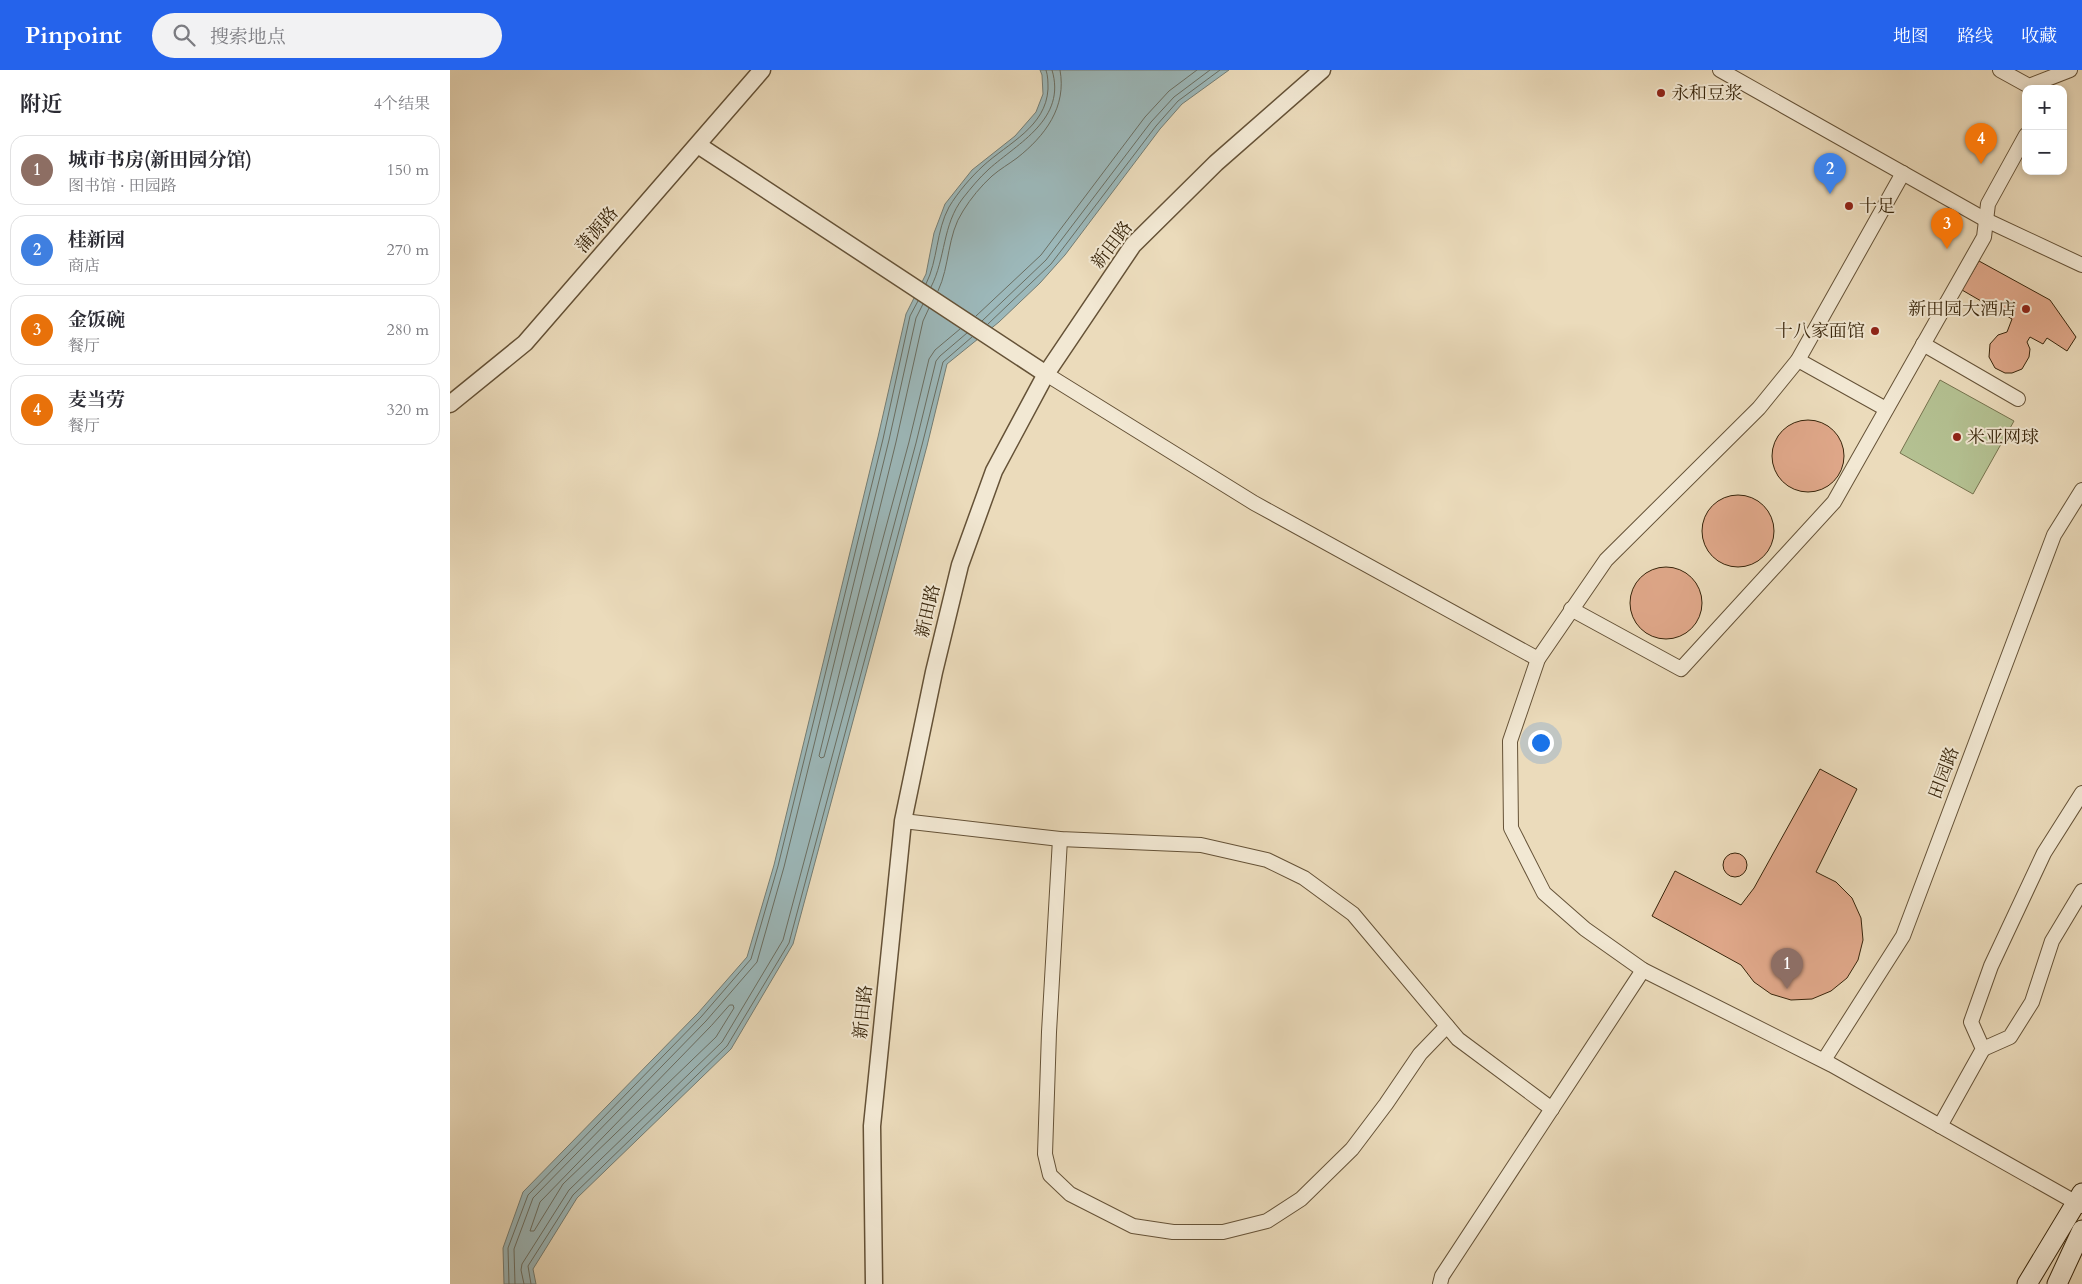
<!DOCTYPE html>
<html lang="zh">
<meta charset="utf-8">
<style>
body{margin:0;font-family:Cardo,"Noto Serif SC",serif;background:#f2f2f3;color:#2b2b33}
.controls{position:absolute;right:15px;top:15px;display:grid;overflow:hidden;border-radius:10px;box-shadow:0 2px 8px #0003}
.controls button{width:45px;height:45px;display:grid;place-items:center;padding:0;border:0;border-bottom:1px solid #e1e1e2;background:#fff;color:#2b2b33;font:25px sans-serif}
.you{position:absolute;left:1090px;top:672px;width:18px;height:18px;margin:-12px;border:4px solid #fff;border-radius:50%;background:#1a73e8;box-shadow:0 0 0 8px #1a73e833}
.badge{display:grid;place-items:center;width:32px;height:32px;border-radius:50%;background:#2563eb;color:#fff;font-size:16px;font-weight:700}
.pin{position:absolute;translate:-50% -41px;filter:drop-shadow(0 1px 2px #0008)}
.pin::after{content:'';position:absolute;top:26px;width:18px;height:15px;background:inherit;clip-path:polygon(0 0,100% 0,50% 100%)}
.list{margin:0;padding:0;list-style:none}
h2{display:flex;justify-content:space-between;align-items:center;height:65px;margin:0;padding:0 20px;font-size:21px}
h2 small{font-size:16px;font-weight:400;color:#7c7c81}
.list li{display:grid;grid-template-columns:32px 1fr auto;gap:15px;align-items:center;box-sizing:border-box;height:70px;margin:0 10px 10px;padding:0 10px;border:1px solid #e1e1e2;border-radius:15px}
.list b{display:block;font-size:19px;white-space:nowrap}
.list p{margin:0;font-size:16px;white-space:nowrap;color:#7c7c81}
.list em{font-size:16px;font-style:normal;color:#7c7c81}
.icon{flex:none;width:28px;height:28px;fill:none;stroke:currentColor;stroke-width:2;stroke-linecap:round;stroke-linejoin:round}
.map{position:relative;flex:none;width:1632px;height:1214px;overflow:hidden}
header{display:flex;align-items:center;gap:30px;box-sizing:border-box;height:70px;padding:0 25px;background:#2563eb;color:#fff}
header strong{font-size:24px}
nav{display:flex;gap:28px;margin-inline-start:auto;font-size:18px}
.search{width:350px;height:45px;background:#f2f2f3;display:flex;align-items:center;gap:12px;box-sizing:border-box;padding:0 18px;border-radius:28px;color:#7c7c81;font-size:19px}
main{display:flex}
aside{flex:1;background:#fff}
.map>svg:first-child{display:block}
</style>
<header>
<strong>Pinpoint</strong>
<div class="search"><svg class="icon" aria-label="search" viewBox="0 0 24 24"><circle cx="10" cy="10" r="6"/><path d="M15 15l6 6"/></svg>搜索地点</div>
<nav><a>地图</a><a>路线</a><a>收藏</a></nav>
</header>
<main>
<aside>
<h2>附近<small>4个结果</small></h2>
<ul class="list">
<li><span class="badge" style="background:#8d6e63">1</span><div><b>城市书房(新田园分馆)</b><p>图书馆 · 田园路</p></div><em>150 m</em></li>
<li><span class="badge" style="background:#3f7fe0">2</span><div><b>桂新园</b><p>商店</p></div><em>270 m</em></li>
<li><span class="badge" style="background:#e8710a">3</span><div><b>金饭碗</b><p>餐厅</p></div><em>280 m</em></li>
<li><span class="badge" style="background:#e8710a">4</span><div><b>麦当劳</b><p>餐厅</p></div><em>320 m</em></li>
</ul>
</aside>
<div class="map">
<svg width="1632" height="1214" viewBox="0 0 1632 1214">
<rect width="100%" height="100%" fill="#ebdbbb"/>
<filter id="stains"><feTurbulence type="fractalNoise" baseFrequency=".004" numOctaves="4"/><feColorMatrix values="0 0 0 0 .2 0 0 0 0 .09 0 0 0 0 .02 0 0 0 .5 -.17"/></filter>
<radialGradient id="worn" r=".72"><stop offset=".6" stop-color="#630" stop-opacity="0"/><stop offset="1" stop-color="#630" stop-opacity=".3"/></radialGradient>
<!-- green -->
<polygon fill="#b4c192" stroke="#76734e" points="1490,310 1564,351 1523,424 1450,383"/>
<!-- water -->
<polygon fill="#9cb8ba" stroke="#747d74" points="590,0 779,0 732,34 710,59 615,185 590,213 549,252 497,294 477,376 343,874 281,979 127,1128 83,1199 86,1214 54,1214 53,1178 73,1122 248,943 297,887 324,795 428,367 456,244 476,204 484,163 495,134 522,100 565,66 586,42 593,24 592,5"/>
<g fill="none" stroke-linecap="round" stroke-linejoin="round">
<!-- shore -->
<g stroke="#6a6e62" stroke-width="1">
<path d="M476 214C488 190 486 161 499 137 508 122 521 107 533 96 558 73 596 57 598 19 598 12 598 6 596 0"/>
<path d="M481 217C496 188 492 155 513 128 521 118 529 108 539 99 568 73 617 49 602 0"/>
<path d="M488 221C500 196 497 165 513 141 521 128 531 116 542 106 550 99 559 94 567 88 595 66 617 37 610 0"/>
<polyline points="479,238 473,251 446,372 369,686 371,688 374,687 459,372 479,289 485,280 510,259"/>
<polyline points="526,246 591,185 695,47 719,21 747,0"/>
<polyline points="532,251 596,190 701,52 724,27 760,0"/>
<polyline points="538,254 601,194 706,56 728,31 770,0"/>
<polygon points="280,935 283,935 284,938 266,967 113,1114 84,1161 80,1161 90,1132 261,956"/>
<polyline points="59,1214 58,1178 78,1125 251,947 301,889 328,796 433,369 460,246 468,231"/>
<polyline points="65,1214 64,1179 83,1128 256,951 307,892 334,797 439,370 466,248 473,234"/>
<polyline points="74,1214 71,1200 72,1194 119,1120 272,972 333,870 466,373 486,291 490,286 517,263"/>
<polyline points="81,1214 78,1196 123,1125 277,976 339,873 472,375 493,292 522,267"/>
</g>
</g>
<!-- building -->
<g fill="#dfa789" stroke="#38250b">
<polygon points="1529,191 1600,230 1626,267 1617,281 1597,268 1593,274 1580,267 1577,272 1580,279 1579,287 1572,299 1562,303 1555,303 1545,298 1539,287 1540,274 1548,265 1557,262 1562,249 1512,220"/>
<circle cx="1358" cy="386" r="36"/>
<circle cx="1288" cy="461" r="36"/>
<circle cx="1216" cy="533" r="36"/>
<polygon points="1370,699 1407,719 1366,802 1386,812 1402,828 1411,848 1413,870 1408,890 1397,908 1381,921 1362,929 1341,930 1321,924 1304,912 1291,895 1202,846 1225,801 1291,835 1304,818"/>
<circle cx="1285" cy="795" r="12"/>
</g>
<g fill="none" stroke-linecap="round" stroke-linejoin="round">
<defs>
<g id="minor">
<polyline points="1270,0 1536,150 1632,195"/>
<polyline points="1550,0 1579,16 1620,0"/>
<polyline points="1453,103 1348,290 1309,338 1156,490 1088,589 1060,671 1061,758 1094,823 1135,859 1193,900 1382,995 1632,1136"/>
<polyline points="1473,274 1568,329"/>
<polyline points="1348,290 1436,339"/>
<polyline points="596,304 804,433 1088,589"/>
<polyline points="1121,539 1231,599 1384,432 1534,167 1538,134 1576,65"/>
<polyline points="453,751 610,769 751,775 817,790 854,808 903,844 1008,969 1102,1039"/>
<polyline points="610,769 599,962 595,1084 600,1105 620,1124 683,1156 723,1162 773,1162 817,1151 851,1129 902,1079 936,1034 970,984 997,956"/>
<polyline points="1533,979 1560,967 1582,932 1602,871 1632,821"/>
<polyline points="1374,990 1453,866 1604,465 1632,420"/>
<polyline points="1490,1056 1533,979 1521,952 1541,896 1594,783 1632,723"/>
<polyline points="990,1214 992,1206 1193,900"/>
</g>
<g id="tertiary">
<polyline points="248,75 596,304"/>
<polyline points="0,334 75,273 312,0"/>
<polyline points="424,1214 422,1056 453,751 484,602 510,495 544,401 596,304 683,175 766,93 872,0"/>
</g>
<g id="secondary">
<polyline points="1577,1214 1632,1123"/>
<polyline points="1607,1214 1632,1160"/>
</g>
</defs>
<!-- minor casing -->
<use href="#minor" stroke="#655237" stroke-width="16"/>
<!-- tertiary casing -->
<use href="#tertiary" stroke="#655237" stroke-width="19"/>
<!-- secondary casing -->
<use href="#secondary" stroke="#38250b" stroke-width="21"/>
<!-- minor -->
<use href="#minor" stroke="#f2e8d3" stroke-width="14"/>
<!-- tertiary -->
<use href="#tertiary" stroke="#f2e8d3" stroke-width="16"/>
<!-- secondary -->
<use href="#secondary" stroke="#f2e8d3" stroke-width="19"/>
</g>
<!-- markers -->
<g fill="#8f2418" stroke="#f2e8d3" stroke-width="2">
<circle cx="1211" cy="23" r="5"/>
<circle cx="1399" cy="136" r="5"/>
<circle cx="1576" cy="239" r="5"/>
<circle cx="1425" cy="261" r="5"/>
<circle cx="1507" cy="367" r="5"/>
</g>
<g text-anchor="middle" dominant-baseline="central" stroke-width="4" stroke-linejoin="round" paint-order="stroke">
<!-- poi labels -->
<g font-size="18" fill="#38250b" stroke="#f2e8d3" text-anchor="start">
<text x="1221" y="23">永和豆浆</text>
<text x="1409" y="136">十足</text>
<text x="1566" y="239" text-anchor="end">新田园大酒店</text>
<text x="1415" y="261" text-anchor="end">十八家面馆</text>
<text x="1517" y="367">米亚网球</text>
</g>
<!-- street labels -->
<g font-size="18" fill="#38250b" stroke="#f2e8d3">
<text transform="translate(147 160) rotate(-49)">蒲源路</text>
<text transform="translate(662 175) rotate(-52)">新田路</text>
<text transform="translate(478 541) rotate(-77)">新田路</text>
<text transform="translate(1494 703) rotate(-69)">田园路</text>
<text transform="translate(413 942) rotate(-84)">新田路</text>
</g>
</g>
<rect width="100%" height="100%" filter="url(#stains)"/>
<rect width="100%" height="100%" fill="url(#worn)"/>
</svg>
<div class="controls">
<button>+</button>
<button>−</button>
</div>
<div class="you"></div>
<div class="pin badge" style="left:1337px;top:919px;background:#8d6e63">1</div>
<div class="pin badge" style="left:1380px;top:124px;background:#3f7fe0">2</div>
<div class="pin badge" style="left:1497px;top:179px;background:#e8710a">3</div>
<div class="pin badge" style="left:1531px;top:94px;background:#e8710a">4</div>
</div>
</main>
